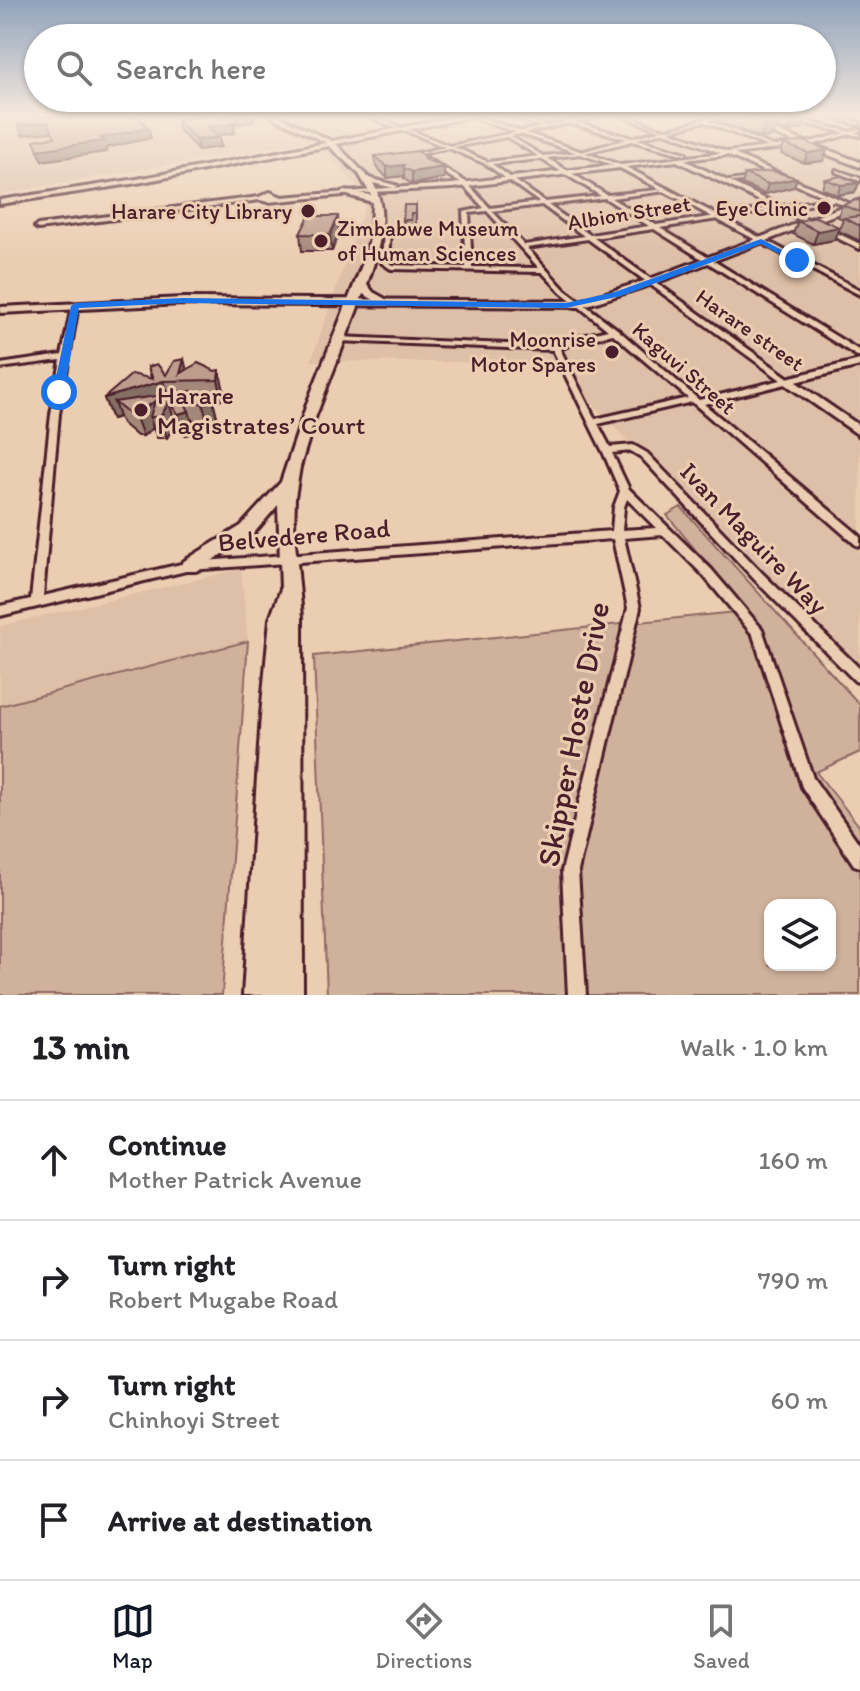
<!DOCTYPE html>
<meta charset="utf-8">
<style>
body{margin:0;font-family:Itim,sans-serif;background:#f2f2f2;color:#202124}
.controls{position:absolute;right:24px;bottom:24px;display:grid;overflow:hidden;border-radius:16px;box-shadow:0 2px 6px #0004}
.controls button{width:72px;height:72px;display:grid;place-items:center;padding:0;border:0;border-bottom:2px solid #e0e0e0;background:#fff;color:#202124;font:40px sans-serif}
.stop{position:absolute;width:24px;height:24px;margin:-18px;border:6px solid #1a73e8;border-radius:50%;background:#fff}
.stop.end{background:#1a73e8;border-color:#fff;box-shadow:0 2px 8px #0008}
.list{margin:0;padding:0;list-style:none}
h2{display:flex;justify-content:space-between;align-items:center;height:104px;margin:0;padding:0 32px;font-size:34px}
h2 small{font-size:26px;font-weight:400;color:#757577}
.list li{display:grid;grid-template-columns:52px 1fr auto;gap:24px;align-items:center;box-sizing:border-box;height:120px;padding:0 32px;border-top:2px solid #e0e0e0}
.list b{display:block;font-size:30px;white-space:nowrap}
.list p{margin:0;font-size:26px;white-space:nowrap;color:#757577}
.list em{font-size:26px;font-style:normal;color:#757577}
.icon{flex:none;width:44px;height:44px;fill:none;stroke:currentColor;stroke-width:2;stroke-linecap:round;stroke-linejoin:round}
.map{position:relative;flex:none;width:860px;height:995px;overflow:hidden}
.search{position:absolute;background:#fff;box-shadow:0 2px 6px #0004;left:24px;right:24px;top:24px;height:88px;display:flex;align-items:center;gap:20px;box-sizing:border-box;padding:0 28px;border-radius:44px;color:#757577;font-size:30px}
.sheet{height:584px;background:#fff}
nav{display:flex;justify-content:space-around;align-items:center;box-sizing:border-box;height:112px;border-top:2px solid #e0e0e0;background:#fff;font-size:22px;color:#757577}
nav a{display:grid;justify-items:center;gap:4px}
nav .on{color:#111827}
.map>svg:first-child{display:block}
</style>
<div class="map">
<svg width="860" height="995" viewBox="0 0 860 995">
<rect width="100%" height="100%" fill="#ebceb2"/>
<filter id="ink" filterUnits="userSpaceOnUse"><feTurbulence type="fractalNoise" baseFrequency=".0125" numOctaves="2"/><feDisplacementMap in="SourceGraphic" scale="16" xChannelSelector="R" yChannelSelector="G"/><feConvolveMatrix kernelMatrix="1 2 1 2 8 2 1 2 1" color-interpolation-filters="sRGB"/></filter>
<g filter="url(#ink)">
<!-- built -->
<g fill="#debfa7">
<polygon points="0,116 860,116 860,687 554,363 311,361 368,197 313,140 0,194"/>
<polygon points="241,569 248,641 0,706 0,626"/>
</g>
<!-- green -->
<g fill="#d0b29c" stroke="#8d6864" stroke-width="2" fill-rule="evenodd">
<path d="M681 507 860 705V752L816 772 860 827V995H327L314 656 745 611 667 515ZM770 905H830V965H770Z"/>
<polygon points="248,641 222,995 0,995 0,706"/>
</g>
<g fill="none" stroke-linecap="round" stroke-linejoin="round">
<defs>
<g id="minor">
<polygon points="368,116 374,116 402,128 399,129"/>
<path d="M509 116H516L546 126 566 122 548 116C556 116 563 120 570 121 580 121 590 116 600 116L575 122 632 138 667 129V131L637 139 686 153V155L632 141 581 154 547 158 607 195 668 189 666 191 611 198 656 225 836 198 834 201 660 228 860 351V356H857L654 229 594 238 790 379V383L704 404 860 536V546L856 545 692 402 598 424 610 447 633 445 647 453 763 574 860 669V683L855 681 755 580 641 457 631 451 612 453 629 489 711 569 762 629 813 778 860 845V867L854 865 802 787 753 635 703 575 663 535 624 538 640 608 578 871 586 995H568L562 871 628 608 613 539 190 570 0 616V606L31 599 51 414 61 360 0 368V364L62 355 72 306 75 304 78 306 59 414 43 596 190 562 612 531 614 507 620 491 604 454 553 350 338 341 334 339 338 337 555 346 565 340 608 330 561 292 542 272 391 269 382 263 384 231 374 227 373 226 376 224 390 230 388 262 392 265 466 267 463 212 484 208 462 184 414 154 445 147 404 130V128L450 146 542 127ZM570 123 627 139 581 152 543 156 510 136ZM507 137 538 156 488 162 454 147ZM449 148 486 164 539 202 490 208 466 182 420 154ZM541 159 601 196 545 202 492 164ZM605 198 649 226 590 235 548 205ZM542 205 584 236 524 245 492 211ZM487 211 539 268 472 267 469 213ZM588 239 781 380 699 400 617 329 565 290 527 248ZM613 334 688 398 595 419 560 349 571 344ZM627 499 656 528 622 530 624 507Z"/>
<polygon points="772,116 781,116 860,134 860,136"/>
<polygon points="825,116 833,116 860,123 860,125"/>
<polygon points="705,120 707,120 778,148 774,149 705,122"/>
<polygon points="836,170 860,178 860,181 836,172"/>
<polygon points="757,177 755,179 724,183 722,182"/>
<polygon points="373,190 375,192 268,202 260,200 38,229 35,227 38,225 259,197 270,192 282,197"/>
</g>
<path id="tertiary" d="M468 116H476L621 165 721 153 622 116C637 116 651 129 665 129 682 129 703 116 722 116L669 131 728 152 815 141 860 129V131L815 144 734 154 860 208V212L727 155 684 160 860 244V249L677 161 626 167 860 290V295L620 168 452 188 371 192 373 189 452 184 613 165Z"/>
<g id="secondary">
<polygon points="278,116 329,140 330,141 325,142 271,116"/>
<polygon points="860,200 860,205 653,284 581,307 183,304 0,313 0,307 183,298 580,301 647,280"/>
<polygon points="860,360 860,366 796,382 860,426 860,436 781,381 783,379"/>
</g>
<polygon id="primary" points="726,116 736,116 860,162 860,167"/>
<path id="trunk" d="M461 116H476L336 144 369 178 398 186 394 188 373 183C390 214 378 253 367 284L373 292 391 302 382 304 363 294 315 418 300 467 295 497 294 531 302 617 303 995H273L275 920 273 995H243L261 715 270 619 281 589 278 505 253 534 196 571H184L181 566 184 561 241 526 281 482 308 401 366 255 371 234 372 202 340 193 344 191 371 195 359 174 329 146 137 183 0 204V200L137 179 325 143 327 139 332 141Z"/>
</defs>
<!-- minor casing -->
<use href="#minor" stroke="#4a1f2b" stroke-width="6"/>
<!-- tertiary casing -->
<use href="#tertiary" stroke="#4a1f2b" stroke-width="6"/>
<!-- secondary casing -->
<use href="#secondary" stroke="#4a1f2b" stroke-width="6"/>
<!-- primary casing -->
<use href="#primary" stroke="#4a1f2b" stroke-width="6"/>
<!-- trunk casing -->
<use href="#trunk" stroke="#4a1f2b" stroke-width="6"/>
<!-- minor -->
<use href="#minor" fill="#ebceb2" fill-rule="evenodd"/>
<!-- tertiary -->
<use href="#tertiary" fill="#ebceb2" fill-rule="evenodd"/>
<!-- secondary -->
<use href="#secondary" fill="#ebceb2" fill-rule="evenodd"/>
<!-- primary -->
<use href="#primary" fill="#ebceb2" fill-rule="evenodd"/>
<!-- trunk -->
<use href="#trunk" fill="#ebceb2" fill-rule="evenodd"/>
</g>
<!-- wall -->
<g fill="#a38779" stroke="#4a1f2b" stroke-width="2">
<polygon points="209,116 254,116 254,121 238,124 229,120 235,133 217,135 221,147 198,150 179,130 177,120"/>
<polygon points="718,116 799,116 803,128 789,132 775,127 772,137 761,138 717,121"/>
<polygon points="784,144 827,150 823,161 804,163 781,154"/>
<polygon points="375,156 426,160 444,178 412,184 404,179 404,176 387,178 376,166"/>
<polygon points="745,174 794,187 765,194 742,184"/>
<polygon points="825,179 859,183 855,192 837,195 822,188"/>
<polygon points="860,201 860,241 839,231 843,219 838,217 842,205"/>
<polygon points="416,205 416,226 412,226 411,232 404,232 403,220"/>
<polygon points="798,221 834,240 813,244 793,234"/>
<polygon points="339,232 332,251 302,251 300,234"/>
<polygon points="148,367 166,375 187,370 215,371 224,390 223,400 213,400 218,421 208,425 191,419 195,432 185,435 175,423 167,438 157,438 153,428 143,436 137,436 122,423 119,417 112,419 104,398 151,378"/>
</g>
<!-- shaded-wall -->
<g fill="#856e63" stroke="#4a1f2b" stroke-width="2">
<polygon points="237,116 254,116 254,121 238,124"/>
<polygon points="806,119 803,128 789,132 792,123"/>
<polygon points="48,122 52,132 22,135 19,125"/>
<polygon points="234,124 235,133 208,137 207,127"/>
<polygon points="776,124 772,137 761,138 765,125"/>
<polygon points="148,128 151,138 106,148 107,152 42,161 38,150"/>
<polygon points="219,137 221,147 198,150 196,140"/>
<polygon points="827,150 823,161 804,163 808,153"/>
<polygon points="404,165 404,176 387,178 387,167"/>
<polygon points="444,167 444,178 412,184 412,172"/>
<polygon points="797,178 794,187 765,194 768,184"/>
<polygon points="859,183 855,192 837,195 841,185"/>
<polygon points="338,216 339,232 332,251 330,235"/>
<polygon points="839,227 834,240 813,244 818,231"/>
<polygon points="184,359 189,379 180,374"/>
<polygon points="219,370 224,390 223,400 218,380"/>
<polygon points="163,381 170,401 150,417 153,428 143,436 135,415 114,402 119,417 112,419 104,398"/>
<polygon points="213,400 218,421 208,425 203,404"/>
<polygon points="169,402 175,423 167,438 160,417"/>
<polygon points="189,411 195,432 185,435 178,414"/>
</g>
<!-- building -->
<g fill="#be9d8d" stroke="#4a1f2b" stroke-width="2">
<polygon points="16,116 96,116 98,119 121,116 138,116 148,128 101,138 104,141 38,150 34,140 55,137 48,122 19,125"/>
<polygon points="208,116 225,116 234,124 207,127 219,137 196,140 177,120"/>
<polygon points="741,116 755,116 776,124 765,125"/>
<polygon points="772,116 799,116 806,119 792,123"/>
<polygon points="803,141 827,150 808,153 784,144"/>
<polygon points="418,151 426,158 422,158 444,167 412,172 403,168 404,165 387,167 375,156"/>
<polygon points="772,171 797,178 768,184 745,174"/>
<polygon points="841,176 859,183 841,185 825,179"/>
<polygon points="856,200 860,201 860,212 842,205"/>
<polygon points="404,205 416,205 416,213 411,213 411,220 403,220"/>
<polygon points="309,216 338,216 330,235 300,234"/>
<polygon points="860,216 860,226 844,218"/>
<polygon points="816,217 839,227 818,231 798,221"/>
<polygon points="184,359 180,374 198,363 215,371 219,370 218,380 163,381 104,398 132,374 153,379 148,367 157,364 166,375 174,361"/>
<polygon points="192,391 213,400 203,404 182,397 189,411 178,414 169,402 160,417 150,417 155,401 135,415 130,415 114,402"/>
</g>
</g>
<!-- sky -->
<linearGradient id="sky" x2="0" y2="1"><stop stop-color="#90a3bd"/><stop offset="0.45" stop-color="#f6e9dc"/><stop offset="1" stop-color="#f6e9dc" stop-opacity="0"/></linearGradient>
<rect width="860" height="256" fill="url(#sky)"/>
<!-- route -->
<polygon fill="#1a73e8" points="761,239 801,260 794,262 761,244 621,296 566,308 183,303 79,308 64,392 59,395 53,392 71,306 75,303 183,298 566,303 615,292"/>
<!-- markers -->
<g fill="#4a1f2b" stroke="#ebceb2" stroke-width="3">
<circle cx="824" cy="208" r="8"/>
<circle cx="308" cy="211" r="8"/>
<circle cx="321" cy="241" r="8"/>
<circle cx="612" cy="352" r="8"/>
<circle cx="141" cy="410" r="8"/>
</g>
<g text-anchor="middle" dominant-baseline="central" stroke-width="6" stroke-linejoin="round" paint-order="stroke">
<!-- far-poi labels -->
<g font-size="22" fill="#4a1f2b" stroke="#ebceb2" text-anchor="end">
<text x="808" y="208">Eye Clinic</text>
<text x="292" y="211">Harare City Library</text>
<text x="337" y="228" text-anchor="start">Zimbabwe Museum<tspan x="337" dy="25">of Human Sciences</tspan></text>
<text x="596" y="339">Moonrise<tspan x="596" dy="25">Motor Spares</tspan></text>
</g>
<!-- far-street labels -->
<g font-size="22" fill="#4a1f2b" stroke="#ebceb2">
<text transform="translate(629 213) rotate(-9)">Albion Street</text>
<text transform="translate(750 330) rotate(35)">Harare street</text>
<text transform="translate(684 368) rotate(41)">Kaguvi Street</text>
</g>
<!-- poi labels -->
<g font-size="26" fill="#4a1f2b" stroke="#ebceb2" text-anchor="start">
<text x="157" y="395">Harare<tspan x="157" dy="30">Magistrates’ Court</tspan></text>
</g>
<!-- street labels -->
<g font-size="26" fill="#4a1f2b" stroke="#ebceb2">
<text transform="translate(304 535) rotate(-5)">Belvedere Road</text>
<text transform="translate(754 538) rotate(46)">Ivan Maguire Way</text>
</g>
<!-- near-street labels -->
<g font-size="32" fill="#4a1f2b" stroke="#ebceb2">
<text transform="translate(573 734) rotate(-79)">Skipper Hoste Drive</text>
</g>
</g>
</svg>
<div class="controls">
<button><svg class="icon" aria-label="layers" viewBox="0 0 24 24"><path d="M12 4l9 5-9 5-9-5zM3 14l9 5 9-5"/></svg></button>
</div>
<div class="stop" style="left:59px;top:392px"></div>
<div class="stop end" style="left:797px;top:260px"></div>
<div class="search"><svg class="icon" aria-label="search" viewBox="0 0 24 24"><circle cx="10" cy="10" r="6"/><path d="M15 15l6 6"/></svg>Search here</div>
</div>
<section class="sheet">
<h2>13 min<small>Walk · 1.0 km</small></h2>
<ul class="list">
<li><svg class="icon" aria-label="ahead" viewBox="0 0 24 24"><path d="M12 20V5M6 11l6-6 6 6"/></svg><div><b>Continue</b><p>Mother Patrick Avenue</p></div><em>160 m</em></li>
<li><svg class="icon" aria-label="right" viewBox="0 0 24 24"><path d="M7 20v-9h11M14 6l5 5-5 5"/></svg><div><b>Turn right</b><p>Robert Mugabe Road</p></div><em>790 m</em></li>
<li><svg class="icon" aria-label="right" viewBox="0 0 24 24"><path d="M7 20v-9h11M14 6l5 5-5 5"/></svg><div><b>Turn right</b><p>Chinhoyi Street</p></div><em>60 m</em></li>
<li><svg class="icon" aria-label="arrive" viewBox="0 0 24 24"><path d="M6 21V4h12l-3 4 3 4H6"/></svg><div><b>Arrive at destination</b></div></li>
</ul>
</section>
<nav>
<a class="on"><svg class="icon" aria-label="map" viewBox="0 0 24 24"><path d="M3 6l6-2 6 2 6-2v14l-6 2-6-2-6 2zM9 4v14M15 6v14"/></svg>Map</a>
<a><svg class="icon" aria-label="directions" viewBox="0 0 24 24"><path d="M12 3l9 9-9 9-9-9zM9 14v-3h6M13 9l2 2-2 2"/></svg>Directions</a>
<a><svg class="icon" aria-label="saved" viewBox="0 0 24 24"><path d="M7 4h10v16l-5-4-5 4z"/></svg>Saved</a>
</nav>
